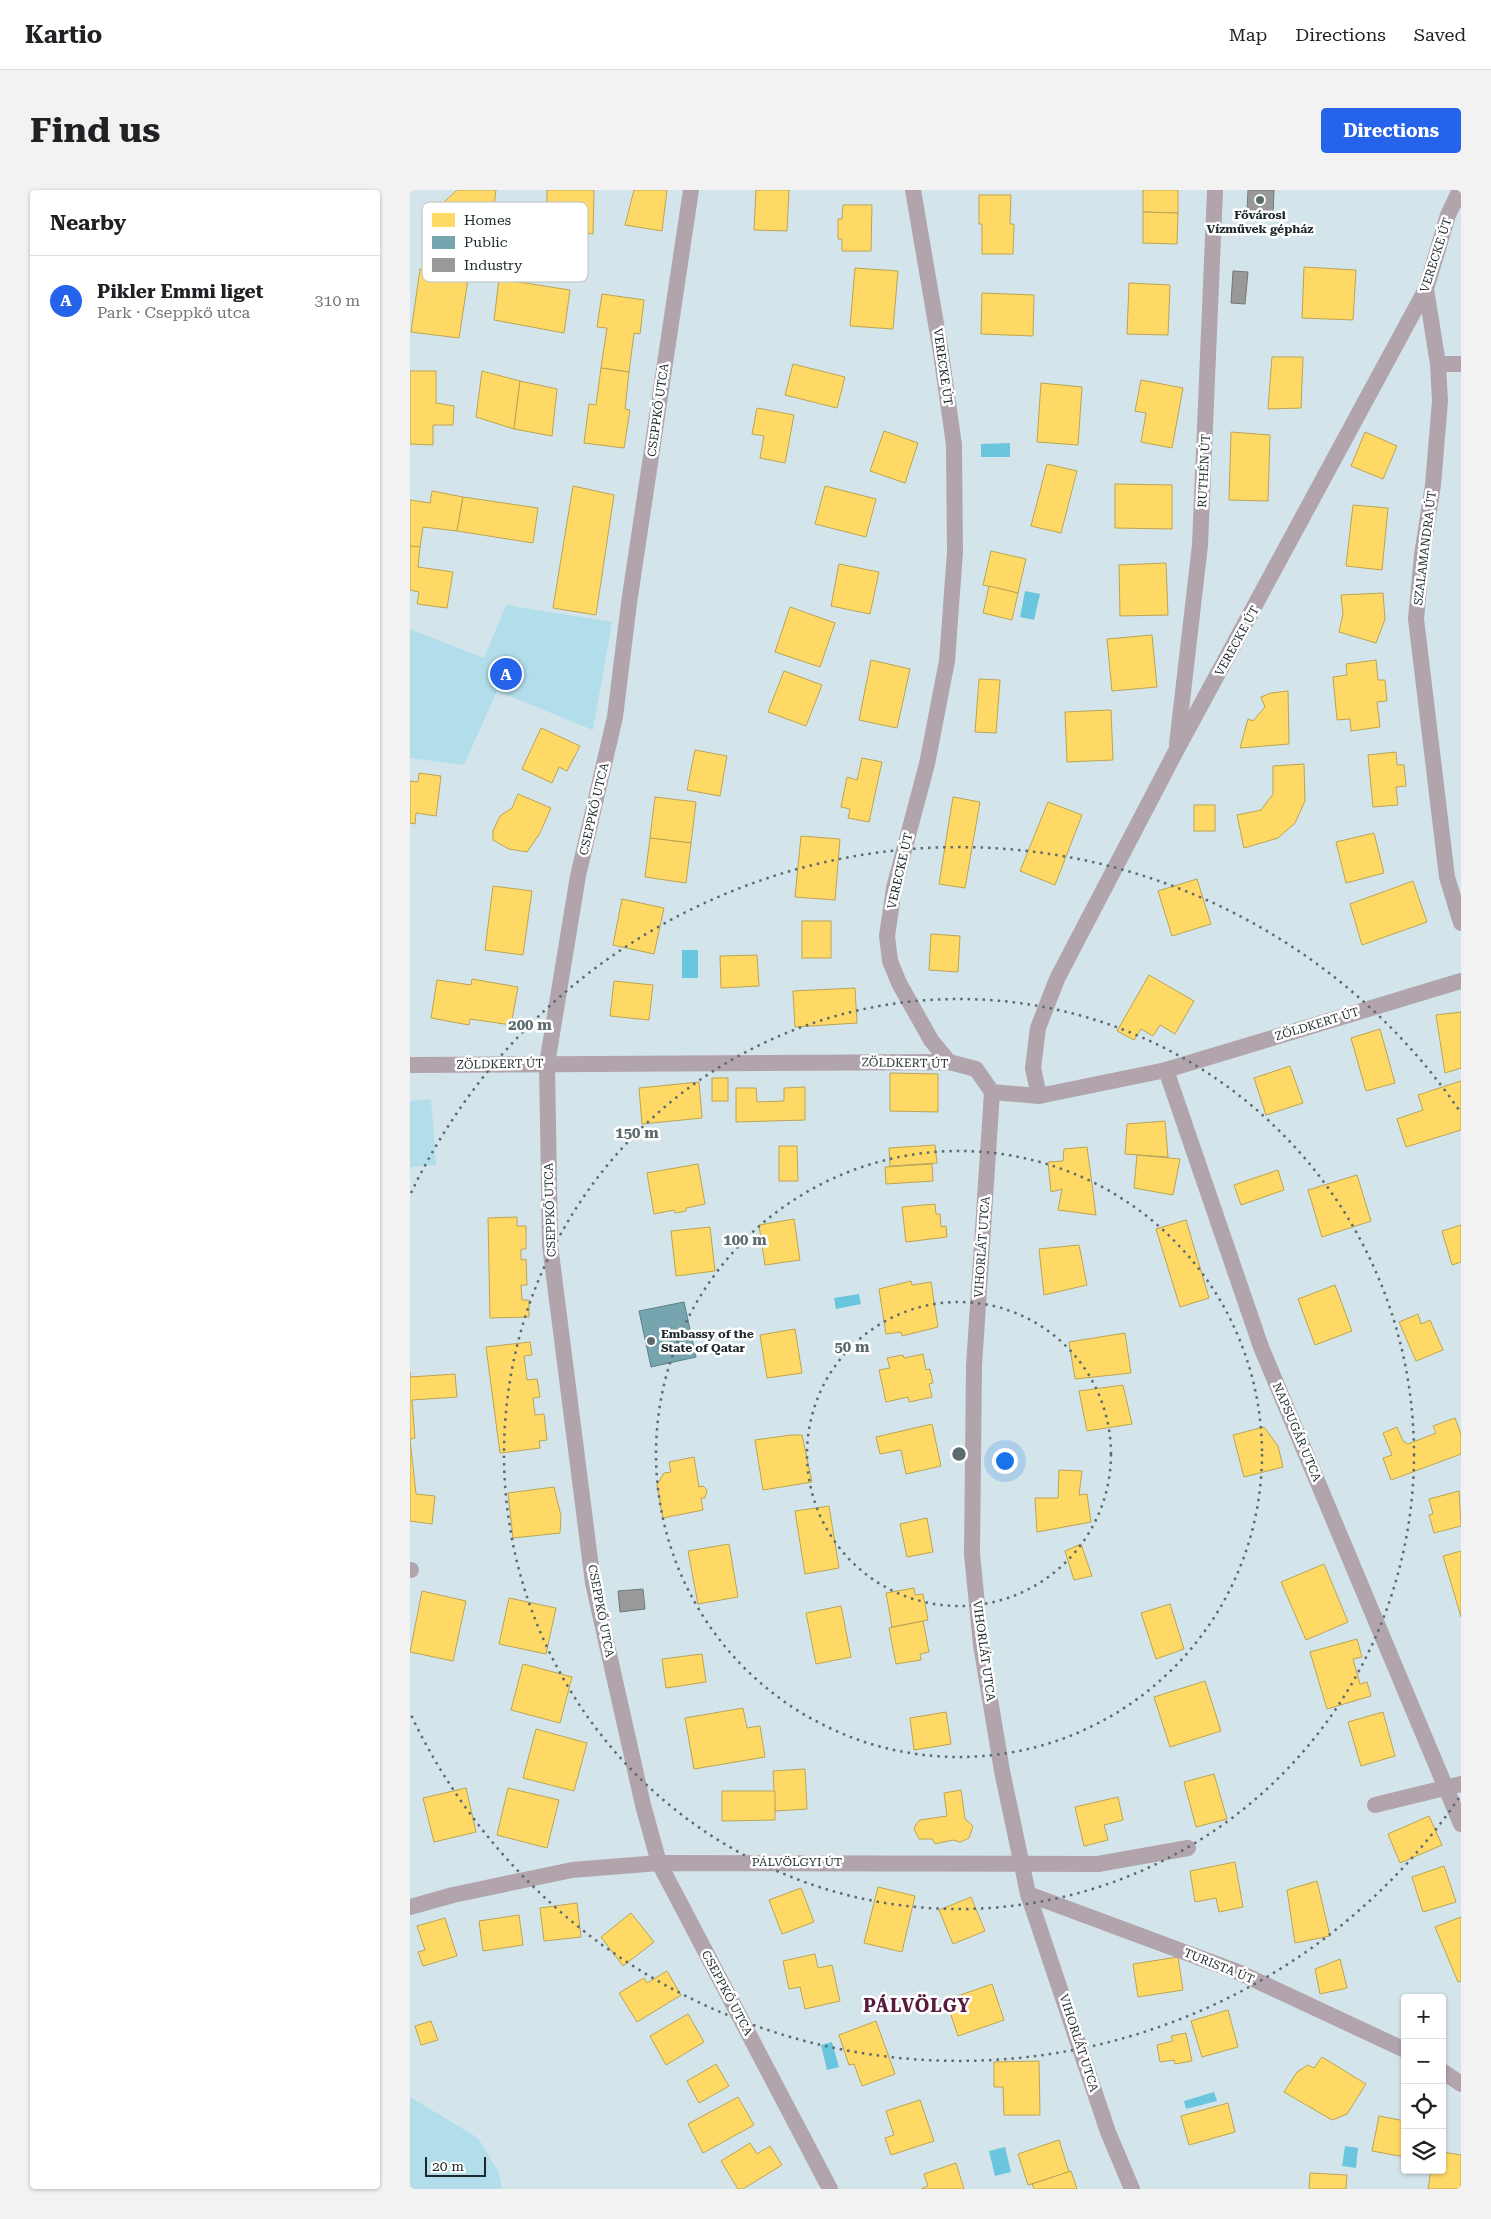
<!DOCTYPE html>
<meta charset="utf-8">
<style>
body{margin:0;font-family:"Roboto Serif",serif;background:#f2f2f2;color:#202124}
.controls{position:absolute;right:15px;bottom:15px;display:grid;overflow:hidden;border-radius:5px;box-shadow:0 1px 4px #0004}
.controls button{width:45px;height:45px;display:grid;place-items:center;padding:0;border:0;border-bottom:1px solid #e0e0e0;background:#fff;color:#202124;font:25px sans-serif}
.scale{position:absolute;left:15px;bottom:12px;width:61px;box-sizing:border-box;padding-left:5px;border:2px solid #1d292d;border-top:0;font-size:14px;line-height:18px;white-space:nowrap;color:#1d292d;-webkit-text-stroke:4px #fff;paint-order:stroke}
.you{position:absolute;left:594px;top:1270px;width:18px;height:18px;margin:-12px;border:4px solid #fff;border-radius:50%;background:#1a73e8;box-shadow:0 0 0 8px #1a73e833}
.badge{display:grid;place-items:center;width:32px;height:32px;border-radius:50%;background:#2563eb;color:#fff;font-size:16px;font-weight:700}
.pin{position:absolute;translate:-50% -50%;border:2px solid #fff;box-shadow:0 1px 5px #0006}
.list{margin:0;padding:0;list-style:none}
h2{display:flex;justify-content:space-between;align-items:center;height:65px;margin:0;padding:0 20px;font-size:21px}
h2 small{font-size:16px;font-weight:400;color:#757577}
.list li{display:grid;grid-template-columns:32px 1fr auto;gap:15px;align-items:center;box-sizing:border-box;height:90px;padding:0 20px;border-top:1px solid #e0e0e0}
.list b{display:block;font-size:19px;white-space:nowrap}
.list p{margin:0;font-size:16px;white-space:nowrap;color:#757577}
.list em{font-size:16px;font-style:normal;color:#757577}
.icon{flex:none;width:28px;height:28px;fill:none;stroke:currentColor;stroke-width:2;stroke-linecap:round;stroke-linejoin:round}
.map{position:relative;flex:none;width:1051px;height:1999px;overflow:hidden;border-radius:5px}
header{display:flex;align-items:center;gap:30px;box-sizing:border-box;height:70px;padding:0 25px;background:#fff;border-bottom:1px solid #e0e0e0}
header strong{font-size:24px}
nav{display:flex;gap:28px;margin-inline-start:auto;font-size:18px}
.intro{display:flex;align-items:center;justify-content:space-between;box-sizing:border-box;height:120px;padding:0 30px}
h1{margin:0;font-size:35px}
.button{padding:12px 22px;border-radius:5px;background:#2563eb;color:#fff;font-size:18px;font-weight:700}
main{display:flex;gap:30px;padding:0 30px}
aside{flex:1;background:#fff;border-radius:5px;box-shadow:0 1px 4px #0004}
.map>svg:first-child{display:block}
</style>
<header>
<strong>Kartio</strong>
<nav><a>Map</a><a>Directions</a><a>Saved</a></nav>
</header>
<div class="intro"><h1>Find us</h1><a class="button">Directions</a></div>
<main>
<aside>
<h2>Nearby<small></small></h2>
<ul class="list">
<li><span class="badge">A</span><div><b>Pikler Emmi liget</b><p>Park · Cseppkő utca</p></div><em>310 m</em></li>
</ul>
</aside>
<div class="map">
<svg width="1051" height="1999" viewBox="0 0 1051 1999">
<rect width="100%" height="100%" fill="#d3e5ea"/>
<!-- green -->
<g fill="#b2deeb">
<polygon points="96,415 202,432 183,540 87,501 54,575 0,568 0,439 74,468"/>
<polygon points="21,909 26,975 0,977 0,911"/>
<polygon points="0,1907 68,1948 89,1983 92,1999 0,1999"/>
</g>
<!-- water -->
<g fill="#69c6de">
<polygon points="600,253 600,267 571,267 571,254"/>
<polygon points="615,401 630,404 624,430 610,427"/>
<rect x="272" y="760" width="16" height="28"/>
<polygon points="449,1104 451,1114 426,1119 424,1108"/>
<polygon points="422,1852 429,1877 417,1880 411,1855"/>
<polygon points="804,1902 807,1911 776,1919 774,1911"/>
<polygon points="935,1956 948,1958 946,1978 932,1976"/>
<polygon points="595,1957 601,1982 585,1986 579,1961"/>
</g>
<!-- homes -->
<g fill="#ffd966" stroke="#bba455">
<polygon points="47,0 86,0 80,47 24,43 32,14"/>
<polygon points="137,0 184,0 183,44 137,37"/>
<polygon points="224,0 257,0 252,41 215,35"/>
<polygon points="346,0 379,0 377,41 344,40"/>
<polygon points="733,0 768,0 768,23 733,22"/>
<polygon points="569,5 601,5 600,34 604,34 603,64 572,64 572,34 569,34"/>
<polygon points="433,15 462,15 461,61 432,61 432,49 428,49 428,29 432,29"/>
<polygon points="733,22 768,23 767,54 733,53"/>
<polygon points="894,77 946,80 943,130 892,128"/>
<polygon points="445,78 488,81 483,139 440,136"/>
<polygon points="10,79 58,89 49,148 1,142"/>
<polygon points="89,89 160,100 154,143 84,130"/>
<polygon points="719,93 760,95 758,145 717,144"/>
<polygon points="572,103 624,105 623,146 571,144"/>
<polygon points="192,104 234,110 230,144 224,143 219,182 191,178 197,138 187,137"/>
<polygon points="862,167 893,167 891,218 858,219"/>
<polygon points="383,174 435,187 427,218 375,205"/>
<polygon points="191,178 219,182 215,219 220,220 214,258 174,253 179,214 186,215"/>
<polygon points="0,181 26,181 26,213 44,216 43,235 23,235 23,255 0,254"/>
<polygon points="72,181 110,191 104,239 66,227"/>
<polygon points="731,190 773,198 762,258 731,252 736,223 725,221"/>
<polygon points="110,191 147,199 142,246 104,239"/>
<polygon points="631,193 672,197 668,255 627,252"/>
<polygon points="347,218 384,225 375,273 350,268 354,246 342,244"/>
<polygon points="474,241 508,253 495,293 460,281"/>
<polygon points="821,242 860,245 858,311 819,310"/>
<polygon points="955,242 987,256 973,289 941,276"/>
<polygon points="637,274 667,281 651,343 621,336"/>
<polygon points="705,294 762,295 762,339 705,338"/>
<polygon points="163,296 204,305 186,425 143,418"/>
<polygon points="415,296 466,309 456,347 405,334"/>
<polygon points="22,301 53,307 47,341 13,337 10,357 0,356 0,310 20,313"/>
<polygon points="53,307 128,318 123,353 47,341"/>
<polygon points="943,315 978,318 972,380 936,376"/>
<polygon points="0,356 10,357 8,377 43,382 37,418 7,414 9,402 0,400"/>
<polygon points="581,361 616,369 608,403 573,395"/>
<polygon points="756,373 758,425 710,426 709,375"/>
<polygon points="429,374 469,382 460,424 421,416"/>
<polygon points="579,396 608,403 602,430 573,423"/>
<polygon points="973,403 975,429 966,453 929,442 933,424 931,405"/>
<polygon points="380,417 425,433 410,477 365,462"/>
<polygon points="742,445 747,497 702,501 697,449"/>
<polygon points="461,470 500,479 487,538 449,530"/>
<polygon points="966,470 968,490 975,490 977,511 967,512 970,537 941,541 940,529 927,530 923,487 937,485 936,474"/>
<polygon points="374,481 412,495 396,536 358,522"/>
<polygon points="569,489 590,490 586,543 565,542"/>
<polygon points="878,501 879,554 830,558 838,529 843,531 855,517 851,507 861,503"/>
<polygon points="701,520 703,570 657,572 655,522"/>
<polygon points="131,538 170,556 157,581 149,577 142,593 112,579"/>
<polygon points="285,560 317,566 310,606 277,600"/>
<polygon points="986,562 987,575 994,575 996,596 986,597 988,615 963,617 958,565"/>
<polygon points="452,568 472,572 459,632 438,628 440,619 431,617 437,587 447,590"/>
<polygon points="894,574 895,611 885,633 868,648 834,658 827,625 851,620 863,604 863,576"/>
<polygon points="9,583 31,586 26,626 6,623 5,634 0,633 0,591 8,592"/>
<polygon points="108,604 141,618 130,643 117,662 99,659 83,650 83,641 90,626 102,618"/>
<polygon points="245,607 286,612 281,653 240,648"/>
<polygon points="543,607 570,612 555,698 529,694"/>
<polygon points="638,612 672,625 645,695 610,681"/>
<rect x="784" y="615" width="21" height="26"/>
<polygon points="964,643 974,683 936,693 926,652"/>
<polygon points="391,646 430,649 425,710 385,707"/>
<polygon points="240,648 281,653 276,693 235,687"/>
<polygon points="787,689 801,734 762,746 748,701"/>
<polygon points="1003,691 1017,732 952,755 940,714"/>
<polygon points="83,696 122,701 113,765 75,760"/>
<polygon points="212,709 254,718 244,764 203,755"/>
<rect x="392" y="731" width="29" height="37"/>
<polygon points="521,744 550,746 548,782 519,780"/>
<polygon points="347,765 349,796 311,798 310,766"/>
<polygon points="739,785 784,811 765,844 750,835 743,846 731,839 724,850 707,841"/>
<polygon points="62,789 108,797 101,835 60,829 59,835 21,828 27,790 61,795"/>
<polygon points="204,791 243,795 239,830 200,826"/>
<polygon points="445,798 447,833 385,837 383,801"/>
<polygon points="1051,822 1051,878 1035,883 1026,825"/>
<polygon points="970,839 985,893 956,901 941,848"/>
<polygon points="880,876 893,913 856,925 844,888"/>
<polygon points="480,883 528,884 528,922 480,921"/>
<rect x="302" y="888" width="16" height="23"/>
<polygon points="1051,891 1051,940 996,957 987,929 1013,920 1008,905"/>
<polygon points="289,892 292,928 232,934 229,898"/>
<polygon points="395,897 395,930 326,932 326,898 346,898 347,912 374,911 374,898"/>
<polygon points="755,931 758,967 715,964 717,934"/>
<polygon points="525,955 527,973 480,976 479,958"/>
<polygon points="369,956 387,956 388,991 369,991"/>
<polygon points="677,957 686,1025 648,1020 652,999 641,1002 638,972 653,971 654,959"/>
<polygon points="727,965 770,969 763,1005 724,998"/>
<polygon points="288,974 295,1014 276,1018 276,1021 265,1023 264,1020 244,1024 237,983"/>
<polygon points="522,974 523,991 476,994 475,977"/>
<polygon points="868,980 874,1000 831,1015 824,995"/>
<polygon points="947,985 961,1031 912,1047 898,1000"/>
<polygon points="525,1014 526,1024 530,1024 531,1037 536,1036 537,1047 496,1052 492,1017"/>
<polygon points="107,1027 107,1036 116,1036 116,1059 111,1059 111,1070 116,1069 117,1095 111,1095 112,1110 119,1110 119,1127 80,1128 78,1028"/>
<polygon points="384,1029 390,1070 355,1075 349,1035"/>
<polygon points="776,1030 799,1108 770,1117 746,1039"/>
<polygon points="1051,1035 1051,1072 1042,1075 1032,1041"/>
<polygon points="300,1037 305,1081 266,1086 261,1041"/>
<polygon points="669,1055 677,1095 634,1105 629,1059"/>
<polygon points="501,1091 502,1095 521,1092 528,1137 492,1146 491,1142 476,1144 469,1099"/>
<polygon points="925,1095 942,1141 905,1155 888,1109"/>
<polygon points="1008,1124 1011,1134 1020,1130 1033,1160 1006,1171 989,1132"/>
<polygon points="385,1139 392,1183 357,1188 350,1145"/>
<polygon points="715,1143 721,1183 665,1189 659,1152"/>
<polygon points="120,1152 122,1165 114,1166 117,1190 127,1189 130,1207 123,1208 125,1225 134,1224 137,1250 129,1251 130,1258 90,1263 76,1157"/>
<polygon points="513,1164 516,1180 520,1179 523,1193 519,1194 522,1207 499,1212 498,1207 476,1212 469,1180 480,1178 477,1168 493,1165 494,1168"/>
<polygon points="0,1182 0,1187 45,1184 47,1207 2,1210 5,1248 0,1249"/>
<polygon points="713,1195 722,1234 677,1241 669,1201"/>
<polygon points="1045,1228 1051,1244 1051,1264 981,1290 973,1268 982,1265 973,1243 987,1237 993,1251 998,1254 1026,1243 1023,1236"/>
<polygon points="522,1234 531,1276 496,1284 491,1260 470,1264 466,1247"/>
<polygon points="854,1237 868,1256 873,1277 834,1287 823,1245"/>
<polygon points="381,1245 392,1245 402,1292 353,1300 345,1250"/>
<polygon points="0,1249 6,1304 25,1306 22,1334 0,1331"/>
<polygon points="284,1267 289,1297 293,1296 297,1300 295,1308 291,1308 293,1320 253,1328 247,1295 254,1283 261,1282 259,1272"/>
<polygon points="649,1280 672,1281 669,1305 677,1304 681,1332 627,1342 625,1308 648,1308"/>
<polygon points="144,1297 151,1326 150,1343 103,1348 98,1303"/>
<polygon points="1049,1301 1051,1336 1024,1343 1019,1325 1023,1324 1019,1309"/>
<polygon points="419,1316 429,1378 395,1384 385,1321"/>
<polygon points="517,1328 523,1362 497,1367 490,1334"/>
<polygon points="319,1354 328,1407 288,1414 278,1361"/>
<polygon points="671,1354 682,1386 664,1390 655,1361"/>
<polygon points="1051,1361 1051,1427 1033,1366"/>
<polygon points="914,1374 938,1432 896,1450 871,1392"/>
<polygon points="504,1398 505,1405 513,1404 518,1430 482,1437 476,1403"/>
<polygon points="12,1401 56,1411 43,1471 0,1462"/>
<polygon points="99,1408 146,1418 136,1464 89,1454"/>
<polygon points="760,1414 774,1459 746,1469 731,1423"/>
<polygon points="431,1416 441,1467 406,1474 396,1423"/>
<polygon points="513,1431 519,1462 510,1464 511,1470 486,1474 479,1438"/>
<polygon points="947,1449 952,1467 943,1469 950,1494 957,1492 961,1506 917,1519 900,1462"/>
<polygon points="292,1464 296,1492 256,1498 252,1469"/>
<polygon points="113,1474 162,1487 150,1533 101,1520"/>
<polygon points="795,1491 811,1541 760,1557 744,1507"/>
<polygon points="333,1518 337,1538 350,1536 355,1567 284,1579 275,1528"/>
<polygon points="536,1522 541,1554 504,1560 500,1528"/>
<polygon points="973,1522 985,1566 951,1576 938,1532"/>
<polygon points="126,1539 177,1553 164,1601 113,1588"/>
<polygon points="395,1579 397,1619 365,1621 363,1581"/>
<polygon points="804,1584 817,1629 786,1637 774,1592"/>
<polygon points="56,1598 66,1642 24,1652 13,1608"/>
<polygon points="98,1598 149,1610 137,1658 87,1645"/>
<polygon points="551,1600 555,1629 563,1636 559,1648 550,1652 543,1650 525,1654 522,1649 509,1649 504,1639 506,1634 510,1630 537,1626 534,1603"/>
<polygon points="312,1601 365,1601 365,1630 312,1631"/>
<polygon points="708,1607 713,1630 694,1635 698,1650 674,1656 665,1617"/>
<polygon points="1019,1626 1032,1655 990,1673 978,1644"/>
<polygon points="825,1672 833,1717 809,1722 806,1708 785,1712 780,1681"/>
<polygon points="1034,1676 1046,1712 1013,1722 1002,1687"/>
<polygon points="907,1691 920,1746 885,1753 877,1700"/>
<polygon points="468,1697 505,1706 492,1762 454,1753"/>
<polygon points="391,1698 404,1732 372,1744 359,1710"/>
<polygon points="561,1707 575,1741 543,1754 529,1720"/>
<polygon points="167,1713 171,1747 134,1751 130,1718"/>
<polygon points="221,1723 244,1752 213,1776 191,1747"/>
<polygon points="109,1725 113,1755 73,1761 69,1731"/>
<polygon points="1051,1727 1051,1791 1048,1792 1025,1737"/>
<polygon points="35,1728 47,1766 13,1776 8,1762 15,1760 7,1736"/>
<polygon points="405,1764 408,1778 422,1775 430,1811 395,1819 390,1797 379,1799 373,1771"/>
<polygon points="768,1767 773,1800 728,1807 723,1774"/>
<polygon points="930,1769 937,1798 910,1804 905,1779"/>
<polygon points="257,1781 271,1805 227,1832 209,1803 234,1788 237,1793"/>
<polygon points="582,1794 594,1830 548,1846 536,1810"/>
<polygon points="818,1820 828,1857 792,1867 781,1831"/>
<polygon points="278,1824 294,1852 256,1875 240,1846"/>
<polygon points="21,1831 28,1850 11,1855 5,1836"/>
<polygon points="466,1831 485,1884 452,1896 444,1874 439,1875 429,1845"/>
<polygon points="776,1843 782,1871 765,1874 764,1870 750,1872 747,1855 763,1851 761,1846"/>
<polygon points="912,1867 956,1894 937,1924 922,1930 874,1902 887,1882 898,1875 904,1878"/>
<polygon points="629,1871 630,1925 594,1925 593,1897 584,1897 584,1872"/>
<polygon points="306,1874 319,1896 289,1913 277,1891"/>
<polygon points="328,1907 344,1935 293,1963 278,1934"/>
<polygon points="510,1910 524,1951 481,1965 475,1948 484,1945 476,1921"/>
<polygon points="818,1913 825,1942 779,1955 771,1926"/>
<polygon points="969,1926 995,1931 995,1967 962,1961"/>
<polygon points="649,1950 659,1982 618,1995 608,1964"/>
<polygon points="340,1953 347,1964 360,1956 372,1975 333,1999 328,1999 311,1971"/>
<polygon points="1032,1962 1051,1965 1051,1999 1018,1999 1021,1980 1032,1980"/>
<polygon points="546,1973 554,1999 511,1999 518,1996 514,1984"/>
<polygon points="661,1981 667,1999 624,1999 622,1994"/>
<polygon points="900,1983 937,1985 936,1999 899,1999"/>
</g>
<!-- public -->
<polygon fill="#76a5af" stroke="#5b8088" points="274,1112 286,1167 241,1177 229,1121"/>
<!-- industry -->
<g fill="#999" stroke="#747779">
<polygon points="838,0 864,0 863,24 837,21"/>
<polygon points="823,81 838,82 835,114 821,113"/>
<polygon points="233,1399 235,1419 210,1422 208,1401"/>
</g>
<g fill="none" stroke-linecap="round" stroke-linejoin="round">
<!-- minor -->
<g stroke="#b2a4ad" stroke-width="16">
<polyline points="281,0 219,413 205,527 168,686 137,874 140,1055 183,1393 233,1615 249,1673 420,1999"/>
<polyline points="503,0 531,163 544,255 545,362 537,471 517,574 484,698 477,746 480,771 489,793 521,850 539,872"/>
<polyline points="1016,99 1028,174 1030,211 1023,295 1012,365 1006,429 1037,687 1051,733"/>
<polyline points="1028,174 1051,174"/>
<polyline points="767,554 790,355 805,0"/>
<polyline points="0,875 539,872 566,879 582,902 629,906 756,880 1051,791"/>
<polyline points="756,880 851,1157 1051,1634"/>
<polyline points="582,902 564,1176 562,1364 571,1455 592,1581 618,1704 698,1942 722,1999"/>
<polyline points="629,906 623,878 628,838 647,789 766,561 1016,99 1038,25 1050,0"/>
<polyline points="0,1380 1,1380"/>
<polyline points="965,1615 1051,1594"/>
<polyline points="618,1704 828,1782 995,1860"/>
<polyline points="0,1717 43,1705 162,1680 249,1673 688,1674 778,1658"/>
<polyline points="1032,1881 1051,1894"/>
</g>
</g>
<!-- distance rings -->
<g fill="none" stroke="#5d6b6f" stroke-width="2.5" stroke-dasharray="2.5 5">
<circle cx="549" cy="1264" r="152"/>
<circle cx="549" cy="1264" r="303"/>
<circle cx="549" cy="1264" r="455"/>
<path d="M1049 1608A607 607 0 0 1 1 1525M1 1003A607 607 0 0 1 1049 920"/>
</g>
<!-- markers -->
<g fill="#5d6b6f" stroke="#fff" stroke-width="2">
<circle cx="850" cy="10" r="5"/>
<circle cx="241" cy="1151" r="5"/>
</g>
<g text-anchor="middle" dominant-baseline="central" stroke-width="5" stroke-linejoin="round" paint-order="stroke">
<!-- poi labels -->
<g font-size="12" font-weight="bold" fill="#1d292d" stroke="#fff">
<text x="850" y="25">Fővárosi<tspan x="850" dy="14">Vízművek gépház</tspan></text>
<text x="251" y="1144" text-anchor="start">Embassy of the<tspan x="251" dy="14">State of Qatar</tspan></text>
</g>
<!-- street labels -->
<g font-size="12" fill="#1d292d" stroke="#fff">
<text transform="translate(1026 65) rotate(-72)">VERECKE ÚT</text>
<text transform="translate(533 177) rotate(82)">VERECKE ÚT</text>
<text transform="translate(248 220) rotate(-82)">CSEPPKŐ UTCA</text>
<text transform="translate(794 281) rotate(-87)">RUTHÉN ÚT</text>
<text transform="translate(1015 358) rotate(-83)">SZALAMANDRA ÚT</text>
<text transform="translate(827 451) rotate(-61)">VERECKE ÚT</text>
<text transform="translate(184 619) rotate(-77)">CSEPPKŐ UTCA</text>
<text transform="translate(490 681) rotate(-77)">VERECKE ÚT</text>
<text transform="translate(907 834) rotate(-17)">ZÖLDKERT ÚT</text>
<text transform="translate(495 873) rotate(1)">ZÖLDKERT ÚT</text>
<text transform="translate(90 874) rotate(-1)">ZÖLDKERT ÚT</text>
<text transform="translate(140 1020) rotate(-92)">CSEPPKŐ UTCA</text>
<text transform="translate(572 1057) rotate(-86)">VIHORLÁT UTCA</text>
<text transform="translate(887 1242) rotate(67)">NAPSUGÁR UTCA</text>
<text transform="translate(191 1421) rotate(79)">CSEPPKŐ UTCA</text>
<text transform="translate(574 1461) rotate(82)">VIHORLÁT UTCA</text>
<text x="387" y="1672">PÁLVÖLGYI ÚT</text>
<text transform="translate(809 1776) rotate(22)">TURISTA ÚT</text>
<text transform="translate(317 1803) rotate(62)">CSEPPKŐ UTCA</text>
<text transform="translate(669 1853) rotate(72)">VIHORLÁT UTCA</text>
</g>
<!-- district labels -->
<g font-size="18" font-weight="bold" letter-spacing="1" fill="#581a3d" stroke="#fff">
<text x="507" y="1815">PÁLVÖLGY</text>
</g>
</g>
<!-- legend -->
<rect x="12" y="12" width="166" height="80" rx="8" fill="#fff" stroke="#bbbfc0" stroke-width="1"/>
<rect x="22" y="23" width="23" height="14" fill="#ffd966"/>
<rect x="22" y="46" width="23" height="13" fill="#76a5af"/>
<rect x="22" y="68" width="23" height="14" fill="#999"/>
<g font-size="14" fill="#1d292d">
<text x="54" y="35">Homes</text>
<text x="54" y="57">Public</text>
<text x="54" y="80">Industry</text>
</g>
<circle cx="549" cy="1264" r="8" fill="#5d6b6f" stroke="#fff" stroke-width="2.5"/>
<g font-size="15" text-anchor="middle" font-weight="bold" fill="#5d6b6f" stroke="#fff" stroke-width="5" stroke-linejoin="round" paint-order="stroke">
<text x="120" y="840">200 m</text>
<text x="227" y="948">150 m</text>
<text x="335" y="1055">100 m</text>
<text x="442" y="1162">50 m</text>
</g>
</svg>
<div class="controls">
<button>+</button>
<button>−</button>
<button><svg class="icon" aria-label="locate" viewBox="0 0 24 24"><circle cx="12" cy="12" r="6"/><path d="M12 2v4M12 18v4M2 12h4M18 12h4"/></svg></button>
<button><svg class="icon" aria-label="layers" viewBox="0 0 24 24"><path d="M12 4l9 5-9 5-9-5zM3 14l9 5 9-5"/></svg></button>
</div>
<div class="scale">20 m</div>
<div class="you"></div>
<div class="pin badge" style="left:96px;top:484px">A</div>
</div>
</main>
